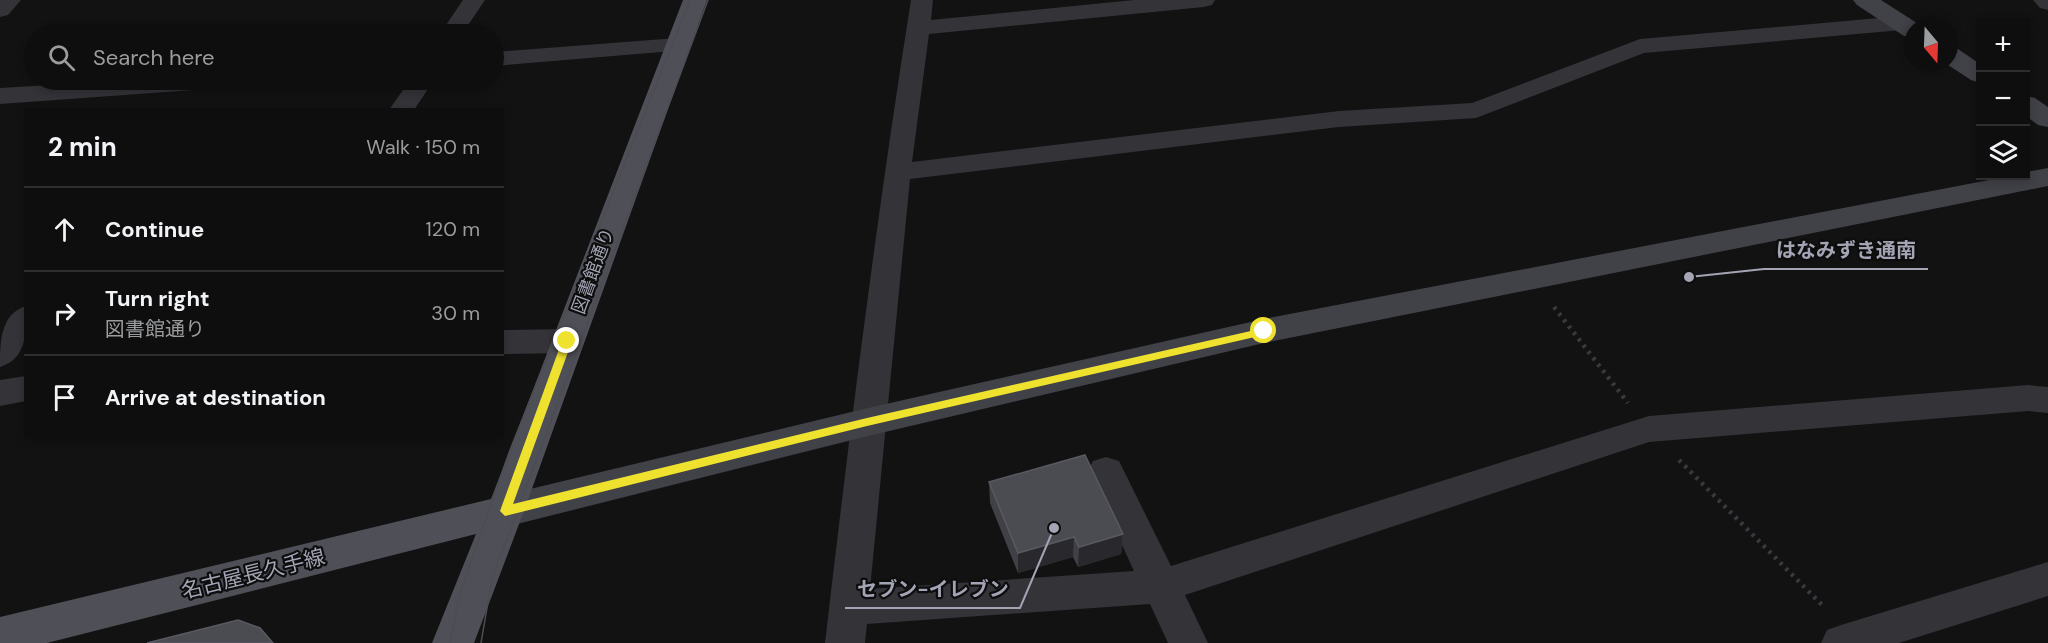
<!DOCTYPE html>
<meta charset="utf-8">
<style>
body{margin:0;font-family:"DM Sans","Noto Sans JP",sans-serif;background:#1c1c1c;color:#f1f3f6}
.controls{position:absolute;right:18px;top:18px;display:grid;overflow:hidden;border-radius:0px;box-shadow:0 3px 9px #0003}
.controls button{width:54px;height:54px;display:grid;place-items:center;padding:0;border:0;border-bottom:2px solid #2e2e2e;background:#0e0e0e;color:#f1f3f6;font:30px sans-serif}
.compass{position:absolute;left:1904px;top:18px;width:54px;height:54px;border-radius:50%;background:#0e0e0e;box-shadow:0 3px 9px #0003;rotate:161deg}
.stop{position:absolute;width:18px;height:18px;margin:-14px;border:4px solid #efe22e;border-radius:50%;background:#fff}
.stop.end{background:#efe22e;border-color:#fff;box-shadow:0 2px 6px #0008}
.list{margin:0;padding:0;list-style:none}
h2{display:flex;justify-content:space-between;align-items:center;height:78px;margin:0;padding:0 24px;font-size:26px}
h2 small{font-size:20px;font-weight:400;color:#9b9c9e}
.list li{display:grid;grid-template-columns:39px 1fr auto;gap:18px;align-items:center;box-sizing:border-box;height:84px;padding:0 24px;border-top:2px solid #2e2e2e}
.list b{display:block;font-size:22px;white-space:nowrap}
.list p{margin:0;font-size:20px;white-space:nowrap;color:#9b9c9e}
.list em{font-size:20px;font-style:normal;color:#9b9c9e}
.icon{flex:none;width:33px;height:33px;fill:none;stroke:currentColor;stroke-width:2;stroke-linecap:round;stroke-linejoin:round}
.map{position:relative;flex:none;width:2048px;height:643px;overflow:hidden}
.search{position:absolute;background:#0e0e0e;box-shadow:0 3px 9px #0003;left:24px;top:24px;width:480px;height:66px;display:flex;align-items:center;gap:15px;box-sizing:border-box;padding:0 21px;border-radius:33px;color:#9b9c9e;font-size:22px}
.panel{position:absolute;background:#0e0e0e;box-shadow:0 3px 9px #0003;left:24px;top:108px;width:480px;height:330px;border-radius:0px}
.map>svg:first-child{display:block}
</style>
<div class="map">
<svg width="2048" height="643" viewBox="0 0 2048 643">
<rect width="100%" height="100%" fill="#121213"/>
<g fill="none" stroke-linecap="round" stroke-linejoin="round">
<!-- path -->
<g stroke="#39393f" stroke-width="4.5" stroke-dasharray="3 5" stroke-linecap="butt">
<polyline points="1554,307 1628,403"/>
<polyline points="1679,460 1825,608"/>
</g>
<!-- street -->
<g fill="#333338" fill-rule="evenodd">
<polygon points="0,0 21,0 8,15 0,17"/>
<polygon points="463,0 485,0 462,34 440,34"/>
<path d="M911 0H933L931 20 1134 0H1215L1212 5 1204 7 929 34 912 162 1339 111 1472 103 1640 39 1902 16 1910 18 1914 23 1910 28 1902 30 1644 53 1476 118 1339 127 910 179 870 589 1134 571 1088 471 1093 461 1106 457 1119 461 1171 566 1649 416 2028 385 2048 387V413L2028 411 1649 442 1185 595 1208 643H1168L1150 604 867 624 865 643H825C850 428 877 214 911 0Z"/>
<polygon points="2033,0 2048,0 2048,10 2040,8"/>
<polygon points="677,38 685,40 689,45 685,50 494,66 494,52"/>
<polygon points="132,80 247,80 244,85 235,87 0,104 0,88"/>
<polygon points="410,80 434,80 414,110 389,110"/>
<path d="M26 306C26 331 28 358 0 367 0 343 0 314 26 306Z"/>
<polygon points="567,329 578,333 583,341 578,349 567,353 502,354 502,330"/>
<polygon points="26,376 26,401 0,406 0,380"/>
<polygon points="2048,562 2048,596 1899,643 1821,643 1827,630 1841,625"/>
</g>
<!-- secondary -->
<g fill="#414148" fill-rule="evenodd">
<polygon points="1853,0 1881,0 1923,27 1913,27 1913,38 1904,36 1857,5"/>
<polygon points="1949,46 1958,49 1980,64 1980,83 1971,80 1945,63 1949,63"/>
<polygon points="2026,96 2035,98 2048,107 2048,127 2038,125 2026,116"/>
<polygon points="2048,168 2048,186 1264,343 868,436 505,527 491,522 486,511 491,500 505,495 868,408 1264,319 2010,176 2026,176 2026,172"/>
</g>
<!-- primary -->
<polygon fill="#4f4f57" fill-rule="evenodd" points="683,0 707,0 524,511 474,643 432,643 476,534 47,643 0,643 0,617 491,499"/>
<!-- tram -->
<g stroke="#4c4c53" stroke-width="1.5">
<polyline points="450,643 460,593 510,450 690,0"/>
<polyline points="481,643 492,579 708,0"/>
</g>
</g>
<!-- wall -->
<polygon fill="#404046" points="989,482 1123,534 1121,554 1078,567 1073,557 1018,573 990,503"/>
<!-- shaded-wall -->
<g fill="#29292d">
<polygon points="1123,534 1121,554 1078,567 1079,547"/>
<polygon points="1074,537 1073,557 1018,573 1018,553"/>
</g>
<!-- building -->
<g fill="#4b4b52" stroke="#595961" stroke-width="1.5">
<polygon points="1085,455 1123,534 1079,547 1074,537 1018,553 989,482"/>
<polygon points="238,620 260,628 273,643 147,643"/>
</g>
<!-- route -->
<polygon fill="#efe22e" points="1264,328 1268,329 1268,334 867,426 505,516 500,511 562,341 567,337 572,341 513,504 867,418"/>
<g text-anchor="middle" dominant-baseline="central" stroke-width="4.5" stroke-linejoin="round" paint-order="stroke">
<!-- street labels -->
<g font-size="18" fill="#a3a4b4" stroke="#0d0d0e">
<text transform="translate(593 271) rotate(-70)">図書館通り</text>
</g>
<!-- near-street labels -->
<g font-size="21" fill="#a3a4b4" stroke="#0d0d0e">
<text transform="translate(253 574) rotate(-14)">名古屋長久手線</text>
</g>
</g>
<!-- callouts -->
<path fill="none" stroke="#a3a4b4" stroke-width="2" d="M1689 277L1764 269H1928M1054 528L1020 608H845"/>
<g fill="#a3a4b4" stroke="#0d0d0e" stroke-width="2">
<circle cx="1689" cy="277" r="6"/>
<circle cx="1054" cy="528" r="6"/>
</g>
<g font-size="20" text-anchor="middle" font-weight="bold" fill="#a3a4b4" stroke="#0d0d0e" stroke-width="4.5" stroke-linejoin="round" paint-order="stroke">
<text x="1846" y="257">はなみずき通南</text>
<text x="933" y="596">セブン-イレブン</text>
</g>
</svg>
<div class="controls">
<button>+</button>
<button>−</button>
<button><svg class="icon" aria-label="layers" viewBox="0 0 24 24"><path d="M12 4l9 5-9 5-9-5zM3 14l9 5 9-5"/></svg></button>
</div>
<svg class="compass" viewBox="-18 -18 36 36"><path d="M0-13l5 13h-10z" fill="#e53935"/><path d="M0 13l5-13h-10z" fill="#9b9c9e"/></svg>
<div class="stop" style="left:1264px;top:331px"></div>
<div class="stop end" style="left:567px;top:341px"></div>
<div class="search"><svg class="icon" aria-label="search" viewBox="0 0 24 24"><circle cx="10" cy="10" r="6"/><path d="M15 15l6 6"/></svg>Search here</div>
<section class="panel">
<h2>2 min<small>Walk · 150 m</small></h2>
<ul class="list">
<li><svg class="icon" aria-label="ahead" viewBox="0 0 24 24"><path d="M12 20V5M6 11l6-6 6 6"/></svg><div><b>Continue</b></div><em>120 m</em></li>
<li><svg class="icon" aria-label="right" viewBox="0 0 24 24"><path d="M7 20v-9h11M14 6l5 5-5 5"/></svg><div><b>Turn right</b><p>図書館通り</p></div><em>30 m</em></li>
<li><svg class="icon" aria-label="arrive" viewBox="0 0 24 24"><path d="M6 21V4h12l-3 4 3 4H6"/></svg><div><b>Arrive at destination</b></div></li>
</ul>
</section>
</div>
